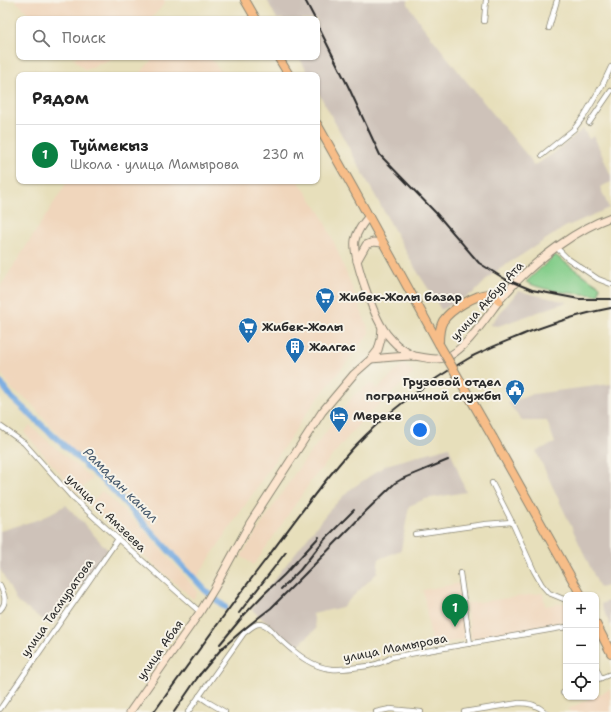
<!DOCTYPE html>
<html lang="ru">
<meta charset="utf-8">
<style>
body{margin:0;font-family:"Shantell Sans",sans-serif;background:#f6f6f6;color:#222}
.controls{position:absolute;right:12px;bottom:12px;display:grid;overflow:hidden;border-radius:8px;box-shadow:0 1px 3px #0004}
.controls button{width:36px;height:36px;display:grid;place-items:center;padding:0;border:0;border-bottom:1px solid #e0e0e0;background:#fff;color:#222;font:20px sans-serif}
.you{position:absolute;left:420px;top:430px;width:14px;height:14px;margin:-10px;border:3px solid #fff;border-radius:50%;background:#1a73e8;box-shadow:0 0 0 6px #1a73e833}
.badge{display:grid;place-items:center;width:26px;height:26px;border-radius:50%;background:#0b8043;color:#fff;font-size:13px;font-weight:700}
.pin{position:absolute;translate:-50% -33px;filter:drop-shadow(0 1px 2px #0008)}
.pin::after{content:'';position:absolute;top:21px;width:14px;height:12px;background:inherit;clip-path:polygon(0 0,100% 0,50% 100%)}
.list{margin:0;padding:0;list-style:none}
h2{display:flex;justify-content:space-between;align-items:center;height:52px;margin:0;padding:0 16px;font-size:17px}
h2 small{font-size:13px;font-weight:400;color:#767676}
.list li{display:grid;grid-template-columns:26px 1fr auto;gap:12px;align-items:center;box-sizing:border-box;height:60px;padding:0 16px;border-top:1px solid #e0e0e0}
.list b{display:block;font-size:15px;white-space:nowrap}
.list p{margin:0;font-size:13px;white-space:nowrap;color:#767676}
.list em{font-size:13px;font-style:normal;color:#767676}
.icon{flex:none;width:22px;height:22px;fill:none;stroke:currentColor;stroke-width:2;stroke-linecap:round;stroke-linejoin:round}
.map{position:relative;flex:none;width:611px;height:712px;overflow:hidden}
.search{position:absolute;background:#fff;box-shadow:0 1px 3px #0004;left:16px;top:16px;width:304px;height:44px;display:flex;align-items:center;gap:10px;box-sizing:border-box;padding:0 14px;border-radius:8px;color:#767676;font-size:15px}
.panel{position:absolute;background:#fff;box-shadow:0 1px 3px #0004;left:16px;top:72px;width:304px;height:112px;border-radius:8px}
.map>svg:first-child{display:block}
</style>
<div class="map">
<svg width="611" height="712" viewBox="0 0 611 712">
<rect width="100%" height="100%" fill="#f7f3e8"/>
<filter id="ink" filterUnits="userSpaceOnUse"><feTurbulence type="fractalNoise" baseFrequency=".025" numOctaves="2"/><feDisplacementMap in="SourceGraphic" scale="8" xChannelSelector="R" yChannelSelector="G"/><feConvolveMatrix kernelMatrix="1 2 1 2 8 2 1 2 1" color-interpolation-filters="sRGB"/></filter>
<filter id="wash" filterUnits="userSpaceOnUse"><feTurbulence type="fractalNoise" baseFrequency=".012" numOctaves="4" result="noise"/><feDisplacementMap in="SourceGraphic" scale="16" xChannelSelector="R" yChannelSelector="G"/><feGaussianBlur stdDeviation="0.9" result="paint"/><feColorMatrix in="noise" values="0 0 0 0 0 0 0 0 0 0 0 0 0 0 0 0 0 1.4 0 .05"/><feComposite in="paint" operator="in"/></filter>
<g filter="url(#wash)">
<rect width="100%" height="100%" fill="#e7dfbb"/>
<!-- built -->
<g fill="#f0d6bc">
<polygon points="15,0 165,0 164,4 151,19 34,19"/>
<polygon points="72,57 116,57 85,70"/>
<polygon points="154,57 210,57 223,75 139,75"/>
<polygon points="68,181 298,181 320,212 336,247 370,333 308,411 197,577 182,559 159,535 135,507 109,479 72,449 47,422 29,401 13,390 0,372 0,287"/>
<polygon points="403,364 414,373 363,419 311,481 254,565 241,556 295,473 354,395 368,385 372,384 377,389 390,377"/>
<polygon points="30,426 92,479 77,493 24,432"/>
<polygon points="102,491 143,529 198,592 193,599 130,543 89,505"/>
<polygon points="461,583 468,639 432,645 423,590"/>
<polygon points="543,593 545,606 565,603 566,621 471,639 466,604"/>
<polygon points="610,689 611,712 571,712 568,709 593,697 596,697 596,696"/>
</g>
<!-- industrial -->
<g fill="#cec2b9">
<polygon points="267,0 408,0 408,4 421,24 462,76 531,160 533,166 553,154 583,129 589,139 594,136 611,176 611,182 600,187 609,208 565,227 492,274 475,292 441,310 436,301 415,268 317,90 317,75 309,75 299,57 317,57 317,19 277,19"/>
<polygon points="518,291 567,302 498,326 490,325"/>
<polygon points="611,384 611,585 600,588 536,451 555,443 547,421 522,421 508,403 533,394"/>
<polygon points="449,447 466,492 425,499 409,506 401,550 379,559 377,573 342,607 313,614 316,629 295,648 251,609 327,513 348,491 386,465"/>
<polygon points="66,505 108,550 52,626 17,602 0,569 0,531 40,519"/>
<polygon points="611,600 611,627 601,604"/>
</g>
<!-- green -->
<path fill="#84cd8a" stroke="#587c5a" d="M555 255 577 271 600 286 599 295C577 294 546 292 526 282Z"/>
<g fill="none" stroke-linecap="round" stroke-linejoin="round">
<!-- canal -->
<polyline stroke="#73a9e1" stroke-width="6" points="0,382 12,398 114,491 205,590 225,607"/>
</g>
</g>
<g filter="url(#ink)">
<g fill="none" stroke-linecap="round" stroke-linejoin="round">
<defs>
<g id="street">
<polyline points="484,21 486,0"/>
<polyline points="549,28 557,0"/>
<polyline points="589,123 611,91"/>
<polyline points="542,155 574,129 584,116 603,84 611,67"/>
<polyline points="556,247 567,258 598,279 611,284"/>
<polyline points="0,426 24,443 72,497 118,539 200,612"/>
<polyline points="492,483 512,522 534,571 542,585 549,593 566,600"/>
<polyline points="415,534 486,524 512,522"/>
<polyline points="460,573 470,644"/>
<path d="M0 585C4 594 8 602 0 610"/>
<polyline points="596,668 601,678"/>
<polyline points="596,680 611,674"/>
<polyline points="563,693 566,692"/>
<polyline points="199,696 208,702 225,712"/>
<polyline points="0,709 118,539"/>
<path d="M188 712 244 633C249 630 254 623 260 624 269 624 275 635 281 640 295 653 313 668 332 669 341 670 351 668 360 667 370 666 383 663 392 657L566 627"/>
<polyline points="376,712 390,709 421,712"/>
<path d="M464 712 519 703C530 703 537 705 545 712"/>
</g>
<g id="secondary">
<path d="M369 216C363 223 357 231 355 240 352 257 373 312 382 327 385 332 388 336 392 340 398 347 406 352 414 356"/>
<polyline points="357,261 366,245 373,242 383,243"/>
<path d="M371 359C385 358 400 356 414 356 424 357 433 361 444 358 463 353 486 318 498 302 503 296 509 290 514 284 539 258 577 229 611 217"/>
<polyline points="130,712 200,612 214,589 250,523 322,412 354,374 371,359 378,350 381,339 382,327"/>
</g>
<g id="highway">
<polyline points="245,0 256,19"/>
<polyline points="278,57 289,75"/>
<polyline points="317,124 353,188 439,344"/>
<path d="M439 343C439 336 439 328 443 321 450 310 476 294 489 294 494 295 496 298 499 301"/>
<polyline points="493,438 581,595"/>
<polyline points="596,624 611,653"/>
</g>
</defs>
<!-- street casing -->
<use href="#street" stroke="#898573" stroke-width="6"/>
<!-- secondary casing -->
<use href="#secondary" stroke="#898573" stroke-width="9"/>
<!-- highway casing -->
<use href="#highway" stroke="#898573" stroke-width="10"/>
<!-- street -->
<use href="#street" stroke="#fff" stroke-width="4.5"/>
<!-- secondary -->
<use href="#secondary" stroke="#fce5cf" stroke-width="7"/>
<!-- highway -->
<use href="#highway" stroke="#f7bd88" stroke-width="8"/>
<!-- rail -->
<g stroke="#2b2b2b" stroke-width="2">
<polyline points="305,0 315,19"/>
<polyline points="317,24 348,86 380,155 436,213 479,263 505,279 532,290 579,299 611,299"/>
<polyline points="281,589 300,570 325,539 354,510"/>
<polyline points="239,613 286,552"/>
<polyline points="220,644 244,615 264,594 284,575 319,537"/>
<polyline points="220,650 243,630 258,618 271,608 304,575 350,528 364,513 395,483 402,479 448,460"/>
<polyline points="197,678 223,647"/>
<path d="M154 712C192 659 230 606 270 554 297 518 323 481 354 447 387 412 429 381 471 357 490 347 510 340 529 332 556 322 583 313 611 308"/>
<polyline points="174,712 200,674"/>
</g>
<defs>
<polyline id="highway-bridge" points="439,344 493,438"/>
</defs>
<!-- highway-bridge casing -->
<use href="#highway-bridge" stroke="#898573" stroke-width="10" stroke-linecap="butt"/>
<!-- highway-bridge -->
<use href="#highway-bridge" stroke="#f7bd88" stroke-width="8"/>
</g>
</g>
<!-- icons -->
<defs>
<symbol id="supermarket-pin" viewBox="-11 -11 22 30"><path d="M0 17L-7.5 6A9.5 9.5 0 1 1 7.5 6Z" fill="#1f6fb2" stroke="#f7f3e8"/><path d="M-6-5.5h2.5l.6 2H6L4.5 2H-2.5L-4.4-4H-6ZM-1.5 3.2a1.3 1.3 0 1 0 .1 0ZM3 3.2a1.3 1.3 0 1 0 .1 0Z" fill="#fff"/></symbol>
<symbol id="building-pin" viewBox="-11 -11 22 30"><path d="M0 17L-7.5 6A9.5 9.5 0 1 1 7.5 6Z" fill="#1f6fb2" stroke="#f7f3e8"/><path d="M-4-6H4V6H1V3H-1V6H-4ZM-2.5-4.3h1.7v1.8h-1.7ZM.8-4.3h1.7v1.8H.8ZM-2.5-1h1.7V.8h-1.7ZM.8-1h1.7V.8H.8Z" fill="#fff"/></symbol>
<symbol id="civic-pin" viewBox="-11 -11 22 30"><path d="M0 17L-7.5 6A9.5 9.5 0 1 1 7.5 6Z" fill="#1f6fb2" stroke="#f7f3e8"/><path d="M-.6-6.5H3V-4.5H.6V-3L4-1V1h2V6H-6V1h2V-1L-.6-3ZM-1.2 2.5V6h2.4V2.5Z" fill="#fff"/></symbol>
<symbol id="hotel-pin" viewBox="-11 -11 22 30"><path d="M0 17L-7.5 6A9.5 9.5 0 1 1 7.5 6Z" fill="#1f6fb2" stroke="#f7f3e8"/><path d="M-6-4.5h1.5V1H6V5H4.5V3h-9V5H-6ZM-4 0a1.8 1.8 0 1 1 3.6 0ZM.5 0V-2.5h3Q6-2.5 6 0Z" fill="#fff"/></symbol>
</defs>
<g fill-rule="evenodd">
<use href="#supermarket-pin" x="314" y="286" width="22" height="30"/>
<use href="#supermarket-pin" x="237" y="316" width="22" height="30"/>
<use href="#building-pin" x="284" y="336" width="22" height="30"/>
<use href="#civic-pin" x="504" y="378" width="22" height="30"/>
<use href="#hotel-pin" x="328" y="405" width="22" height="30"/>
</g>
<g text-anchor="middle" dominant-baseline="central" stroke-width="4" stroke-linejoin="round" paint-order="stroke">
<!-- poi labels -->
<g font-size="12" font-weight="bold" fill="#2b2b2b" stroke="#f7f3e8" text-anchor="start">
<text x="339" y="297">Жибек-Жолы базар</text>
<text x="262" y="327">Жибек-Жолы</text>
<text x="309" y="347">Жалгас</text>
<text x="501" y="382" text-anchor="end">Грузовой отдел<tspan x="501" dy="14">пограничной службы</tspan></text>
<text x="353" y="416">Мереке</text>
</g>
<!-- street labels -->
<g font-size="12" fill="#2b2b2b" stroke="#f7f3e8">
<text transform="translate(487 301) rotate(-48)">улица Акбур Ата</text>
<text transform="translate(106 513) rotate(44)">улица С. Амзеева</text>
<text transform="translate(57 608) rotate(-55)">улица Тасмуратова</text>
<text transform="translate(395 648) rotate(-11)">улица Мамырова</text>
<text transform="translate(160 650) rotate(-55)">улица Абая</text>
</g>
<!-- water labels -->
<g font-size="13" font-style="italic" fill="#44576b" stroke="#f7f3e8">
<text transform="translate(121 485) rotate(45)">Рамадан канал</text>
</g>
</g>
</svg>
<div class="controls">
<button>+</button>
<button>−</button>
<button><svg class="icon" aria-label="locate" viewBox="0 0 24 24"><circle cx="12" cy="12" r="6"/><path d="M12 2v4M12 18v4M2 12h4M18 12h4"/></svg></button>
</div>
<div class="you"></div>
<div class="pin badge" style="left:455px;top:627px">1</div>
<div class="search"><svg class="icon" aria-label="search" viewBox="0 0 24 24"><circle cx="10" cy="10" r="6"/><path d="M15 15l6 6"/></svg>Поиск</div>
<section class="panel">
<h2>Рядом<small></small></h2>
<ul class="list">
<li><span class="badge">1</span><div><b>Туймекыз</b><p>Школа · улица Мамырова</p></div><em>230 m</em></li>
</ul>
</section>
</div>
